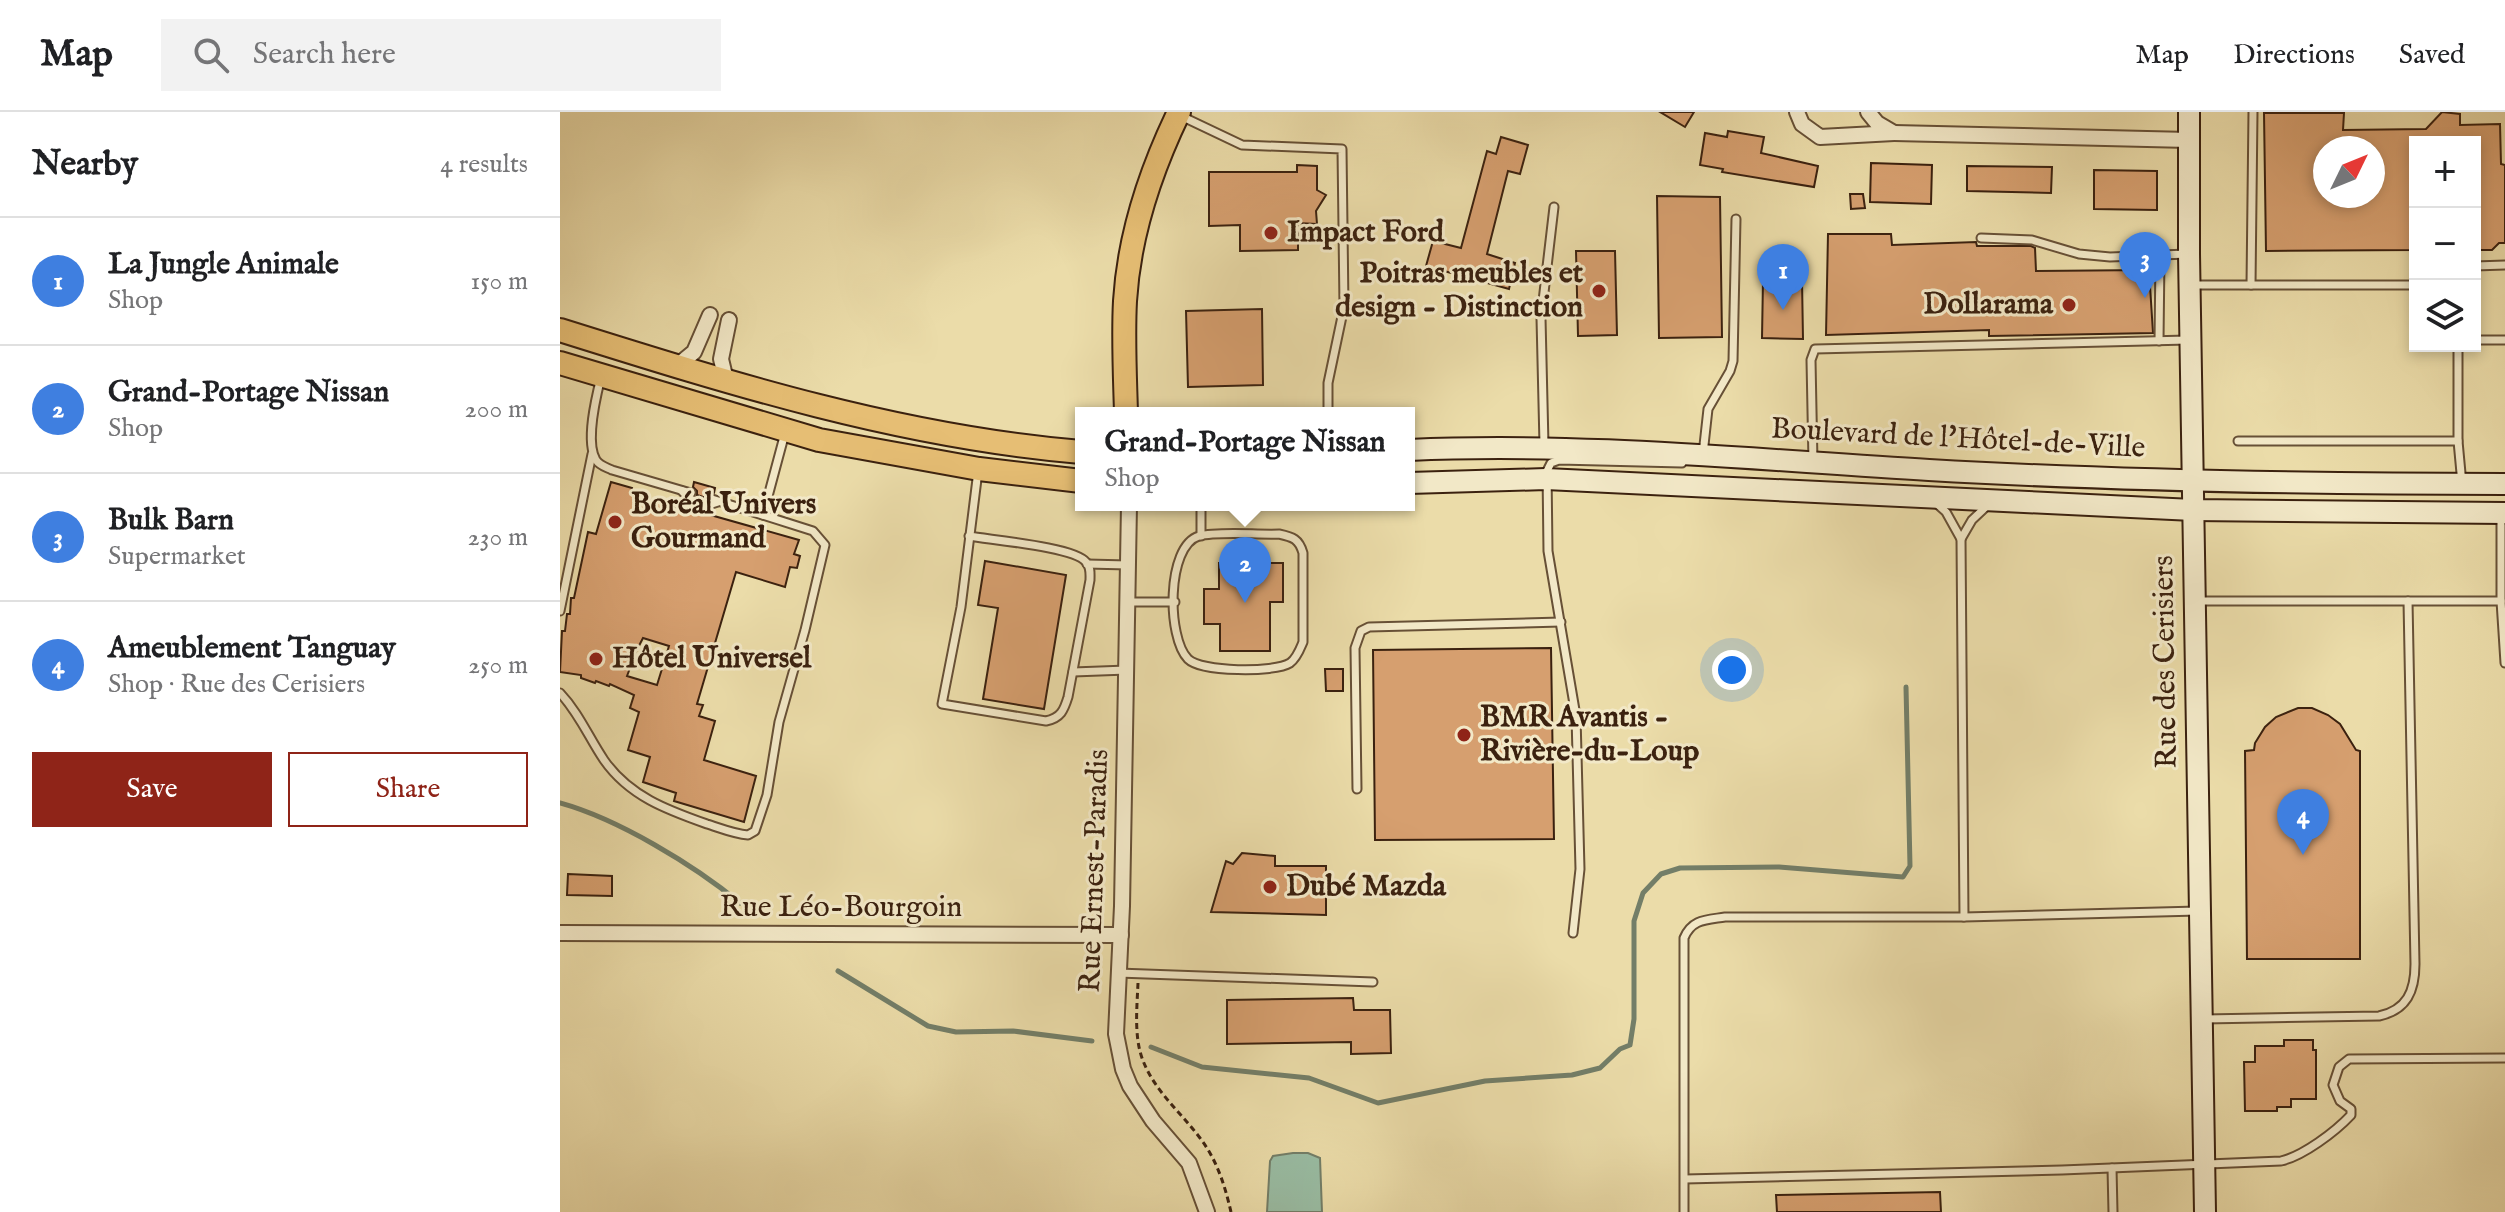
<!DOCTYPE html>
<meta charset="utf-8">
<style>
body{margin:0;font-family:"IM FELL English",serif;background:#f2f2f2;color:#202124}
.controls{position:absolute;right:24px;top:24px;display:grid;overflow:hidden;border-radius:0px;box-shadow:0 4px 12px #0003}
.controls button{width:72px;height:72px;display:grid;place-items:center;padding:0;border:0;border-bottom:2px solid #e0e0e0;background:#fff;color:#202124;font:40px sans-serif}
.compass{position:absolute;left:1753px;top:24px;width:72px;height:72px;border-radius:50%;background:#fff;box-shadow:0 4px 12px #0003;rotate:47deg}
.you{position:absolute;left:1172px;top:558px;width:28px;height:28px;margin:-20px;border:6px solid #fff;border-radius:50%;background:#1a73e8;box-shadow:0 0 0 12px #1a73e833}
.badge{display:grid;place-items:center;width:52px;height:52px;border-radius:50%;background:#8f2418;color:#fff;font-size:26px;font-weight:700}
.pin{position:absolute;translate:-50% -66px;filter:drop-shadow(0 2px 4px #0008)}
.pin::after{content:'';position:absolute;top:42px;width:28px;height:24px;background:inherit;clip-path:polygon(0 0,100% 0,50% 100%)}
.popup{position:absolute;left:515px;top:295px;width:340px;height:104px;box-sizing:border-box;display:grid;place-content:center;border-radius:0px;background:#fff;filter:drop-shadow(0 2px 6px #0005);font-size:26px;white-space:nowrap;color:#757577}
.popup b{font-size:30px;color:#202124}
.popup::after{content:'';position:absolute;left:50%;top:100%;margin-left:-16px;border:16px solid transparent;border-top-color:#fff}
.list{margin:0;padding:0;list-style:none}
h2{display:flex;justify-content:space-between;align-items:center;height:104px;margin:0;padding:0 32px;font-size:34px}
h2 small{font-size:26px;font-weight:400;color:#757577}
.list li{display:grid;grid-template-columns:52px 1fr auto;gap:24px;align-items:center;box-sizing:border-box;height:128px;padding:0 32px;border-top:2px solid #e0e0e0}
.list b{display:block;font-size:30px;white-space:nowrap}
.list p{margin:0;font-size:26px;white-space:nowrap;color:#757577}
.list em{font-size:26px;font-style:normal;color:#757577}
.actions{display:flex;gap:16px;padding:24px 32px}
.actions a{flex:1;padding:18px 0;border:2px solid #8f2418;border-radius:0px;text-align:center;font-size:28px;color:#8f2418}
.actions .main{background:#8f2418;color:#fff}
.icon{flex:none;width:44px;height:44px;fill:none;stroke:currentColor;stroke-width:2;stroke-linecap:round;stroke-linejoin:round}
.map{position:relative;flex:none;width:1945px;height:1100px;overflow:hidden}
header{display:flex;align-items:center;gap:48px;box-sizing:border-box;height:112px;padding:0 40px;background:#fff;border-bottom:2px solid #e0e0e0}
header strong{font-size:38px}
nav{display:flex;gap:44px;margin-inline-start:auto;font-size:28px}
.search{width:560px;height:72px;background:#f2f2f2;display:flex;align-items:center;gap:20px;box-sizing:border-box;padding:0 28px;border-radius:0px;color:#757577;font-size:30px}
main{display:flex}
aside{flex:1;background:#fff}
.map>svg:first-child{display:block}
</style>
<header>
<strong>Map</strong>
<div class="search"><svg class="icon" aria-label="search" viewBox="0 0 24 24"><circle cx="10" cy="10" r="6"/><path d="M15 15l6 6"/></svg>Search here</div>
<nav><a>Map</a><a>Directions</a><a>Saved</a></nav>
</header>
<main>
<aside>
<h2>Nearby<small>4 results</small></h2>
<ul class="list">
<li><span class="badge" style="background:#3f7fe0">1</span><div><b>La Jungle Animale</b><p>Shop</p></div><em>150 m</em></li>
<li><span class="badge" style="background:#3f7fe0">2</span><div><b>Grand-Portage Nissan</b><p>Shop</p></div><em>200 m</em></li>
<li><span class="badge" style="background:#3f7fe0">3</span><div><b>Bulk Barn</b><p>Supermarket</p></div><em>230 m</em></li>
<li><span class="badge" style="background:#3f7fe0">4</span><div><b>Ameublement Tanguay</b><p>Shop · Rue des Cerisiers</p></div><em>250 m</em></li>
</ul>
<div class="actions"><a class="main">Save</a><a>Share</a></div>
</aside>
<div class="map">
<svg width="1945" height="1100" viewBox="0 0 1945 1100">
<rect width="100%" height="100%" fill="#ebdca9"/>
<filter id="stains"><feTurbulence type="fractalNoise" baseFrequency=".0025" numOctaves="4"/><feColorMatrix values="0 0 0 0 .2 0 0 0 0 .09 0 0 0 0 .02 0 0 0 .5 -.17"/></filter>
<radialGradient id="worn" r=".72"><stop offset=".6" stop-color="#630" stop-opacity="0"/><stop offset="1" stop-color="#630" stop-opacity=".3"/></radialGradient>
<!-- water -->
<polygon fill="#99bca3" stroke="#737e68" stroke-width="2" points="733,1041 748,1041 760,1046 762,1100 707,1100 710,1049 713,1044"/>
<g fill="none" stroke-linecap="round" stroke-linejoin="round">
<!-- stream -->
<g stroke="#737e68" stroke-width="5">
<path d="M0 691C58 707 134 753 180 791"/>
<polyline points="278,859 368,914 396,920 453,919 532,929"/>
<polyline points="591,935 642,955 749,966 818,991 925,969 1012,963 1040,956 1060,937 1070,933 1074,907 1074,809 1083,781 1101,762 1120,756 1219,755 1343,765 1350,754 1346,575"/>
</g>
</g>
<!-- building -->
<g fill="#d69f6f" stroke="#3b210f" stroke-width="2" fill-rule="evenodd">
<polygon points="1100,0 1134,0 1125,15"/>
<path d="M1882 0 1900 2V13L1940 12 1941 52 1945 53V131H1939L1932 138H1915V30H1855V138L1706 139 1704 1H1784L1783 18 1866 17ZM1765 36H1813V84H1765Z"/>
<polygon points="1168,19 1204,25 1201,41 1258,54 1254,75 1162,60 1163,57 1140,53 1145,21 1167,25"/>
<polygon points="941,25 968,33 960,62 948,59 927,142 955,151 949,177 866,154 873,129 901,136 927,39 936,42"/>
<polygon points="1311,51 1372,53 1371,92 1310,90"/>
<polygon points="737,53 757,54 757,78 766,83 756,99 757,112 738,111 738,138 680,139 680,113 649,114 649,60 737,60"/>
<polygon points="1407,54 1492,55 1491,81 1407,79"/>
<polygon points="1534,58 1597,59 1597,98 1534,97"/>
<polygon points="1290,82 1303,82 1305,96 1291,97"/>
<polygon points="1097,84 1160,85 1162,225 1099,226"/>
<polygon points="1268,122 1331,122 1332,133 1416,130 1417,134 1471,134 1475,136 1476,159 1589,158 1593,221 1429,224 1429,218 1266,223"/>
<polygon points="1016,139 1055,139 1057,223 1018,224"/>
<polygon points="1203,168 1242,168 1243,227 1202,226"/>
<polygon points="702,197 703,273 628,275 626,199"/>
<path d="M51 370 72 376 71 382 126 398 128 393 148 399 147 402 239 428 234 442 240 444 237 456 230 455 225 475 176 460 137 592 143 593 139 604 155 609 144 648 196 664 184 710 114 689 116 681 83 670 90 645 68 638 79 600 70 596 74 583 50 572 49 574 36 569 35 571 21 566V563L0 560 2 519H5L7 502H10L11 486H14L28 420 36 422ZM83 526 109 534 97 573 67 564 70 556 68 555Z"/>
<polygon points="134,370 155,376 154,381 146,386 137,383 137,379 133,375"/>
<polygon points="425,449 506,463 484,597 423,587 438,496 418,493"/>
<polygon points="659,451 723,451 723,490 710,490 710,539 660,539 660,512 644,512 644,477 659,477"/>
<polygon points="991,536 994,727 815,728 813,538"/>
<polygon points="765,557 783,557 783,579 766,579"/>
<polygon points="1738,596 1752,596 1768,603 1780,612 1796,638 1800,639 1800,847 1687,847 1685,639 1694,638 1695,631 1705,615 1716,605"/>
<polygon points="682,741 715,744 715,754 766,754 766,803 651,800 666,749 673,752"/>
<polygon points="8,762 52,764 52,784 7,783"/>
<polygon points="793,886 794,898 830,898 831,941 791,942 791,930 667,932 667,888"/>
<polygon points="1724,928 1753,928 1753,938 1756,938 1756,987 1731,987 1731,995 1717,995 1717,999 1685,999 1684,950 1695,950 1695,934 1724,934"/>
<polygon points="1380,1080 1381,1100 1217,1100 1216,1083"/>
</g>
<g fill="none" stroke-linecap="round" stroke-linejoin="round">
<defs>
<g id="lane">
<polyline points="621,4 682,33 782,37 784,195 768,271 768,301"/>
<polyline points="1421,126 1472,128 1519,142 1550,145 1627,142"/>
<polyline points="1915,154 1945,153"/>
<polyline points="1632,173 1855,173"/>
<polyline points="1691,173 1693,0"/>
<polyline points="1915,228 1945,228"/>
<polyline points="1599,229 1600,144"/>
<polyline points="1898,234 1898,329 1902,372"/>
<path d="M41 265C36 285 25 330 36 348 40 354 46 355 52 358L131 381"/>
<polyline points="1678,329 1898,329"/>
<polyline points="984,333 981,206 994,95"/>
<polyline points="1143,342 1148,297 1170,259 1173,249 1176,107"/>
<polyline points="1253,350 1251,248 1255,237 1628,228"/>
<path d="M122 379C131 390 144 396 158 390"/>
<polyline points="1376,391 1386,400 1401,427 1404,805"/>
<polyline points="203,403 225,321"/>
<path d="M719 422C733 425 739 427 743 441V530C740 537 737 546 730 551 714 561 641 560 628 547 607 526 606 434 639 424 658 419 698 423 719 422Z"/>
<path d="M409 424C431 428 515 435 526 450 531 455 530 462 530 468L508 585C504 598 501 606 486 609L382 592 401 495 418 359"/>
<polyline points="641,424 641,393"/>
<polyline points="1401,427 1412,408 1429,392"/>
<polyline points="527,452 568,453"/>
<polyline points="1637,489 1941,489 1945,551"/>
<polyline points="1941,489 1941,403"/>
<polyline points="568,490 615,490"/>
<polyline points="0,499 32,342"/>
<polyline points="513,560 567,558"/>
<path d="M0 581C19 601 29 626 44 648 69 684 107 698 147 712 160 716 174 722 188 723L195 719 207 683 219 610 245 518 265 433 253 419 152 387"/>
<polyline points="797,677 795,536 801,519 809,515 1001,510"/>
<polyline points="1013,821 1020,757 1016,604 988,439 987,359 991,351 999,348 1122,351"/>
<polyline points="558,861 813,870"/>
<path d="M1644 907 1819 904C1847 898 1855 879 1855 852L1848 489"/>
<polyline points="1552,1056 1553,1100"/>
<path d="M1125 1067 1502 1058 1721 1049C1743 1044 1775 1020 1791 1003V997L1780 989 1773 973 1779 955 1789 947 1945 946"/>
<path d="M1124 1100V826C1132 807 1146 808 1165 805H1404L1638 799"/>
</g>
<g id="street">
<polyline points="1237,0 1242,12 1260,25 1334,21 1317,11 1308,0"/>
<polyline points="1334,21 1629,28"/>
<polyline points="117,254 134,240 150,203"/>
<polyline points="166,268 161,247 169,208"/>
<polyline points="569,393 562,794 556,922 563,957 570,974 593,1009 629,1051 647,1100"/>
<polyline points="0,821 561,823"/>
</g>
<g id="secondary">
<polyline points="1629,0 1629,142 1645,1100"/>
<path d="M849 338C1023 330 1196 348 1369 358 1561 369 1753 372 1945 372"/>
<polyline points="849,371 986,367 1633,398 1945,401"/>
</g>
<g id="primary">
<path d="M0 218C172 272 341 325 521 340"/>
<polyline points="0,251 259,328 419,357 521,369"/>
<path d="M566 301C565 264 563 226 565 189 569 123 590 60 619 0"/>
</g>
</defs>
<!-- lane casing -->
<use href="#lane" stroke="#675036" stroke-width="11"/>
<!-- street casing -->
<use href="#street" stroke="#675036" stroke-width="18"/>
<!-- secondary casing -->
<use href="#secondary" stroke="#3b210f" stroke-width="24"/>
<!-- primary casing -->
<use href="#primary" stroke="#3b210f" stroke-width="26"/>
<!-- path -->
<path stroke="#3b210f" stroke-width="3" stroke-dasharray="6 4" stroke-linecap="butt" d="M578 871C577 895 574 923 582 946 594 979 619 998 640 1026 657 1048 665 1074 671 1100"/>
<!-- lane -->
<use href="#lane" stroke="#f2e8c7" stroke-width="7"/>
<!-- street -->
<use href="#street" stroke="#f2e8c7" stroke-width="14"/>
<!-- secondary -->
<use href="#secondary" stroke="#f2e8c7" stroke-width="20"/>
<!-- primary -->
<use href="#primary" stroke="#e6be74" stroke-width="22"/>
</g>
<!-- markers -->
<g fill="#8f2418" stroke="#f2e8c7" stroke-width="3">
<circle cx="711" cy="121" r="8"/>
<circle cx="1039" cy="179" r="8"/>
<circle cx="1509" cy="193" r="8"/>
<circle cx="55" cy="410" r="8"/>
<circle cx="36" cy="547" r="8"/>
<circle cx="904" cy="623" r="8"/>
<circle cx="710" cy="775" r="8"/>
</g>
<g text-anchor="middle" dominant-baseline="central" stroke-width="6" stroke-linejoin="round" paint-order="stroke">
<!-- poi labels -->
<g font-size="30" font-weight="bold" fill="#3b210f" stroke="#f2e8c7" text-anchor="start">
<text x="727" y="121">Impact Ford</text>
<text x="1023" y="162" text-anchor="end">Poitras meubles et<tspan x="1023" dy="34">design - Distinction</tspan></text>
<text x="1493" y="193" text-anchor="end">Dollarama</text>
<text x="71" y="393">Boréal Univers<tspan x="71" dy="34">Gourmand</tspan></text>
<text x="52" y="547">Hôtel Universel</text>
<text x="920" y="606">BMR Avantis -<tspan x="920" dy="34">Rivière-du-Loup</tspan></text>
<text x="726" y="775">Dubé Mazda</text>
</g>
<!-- street labels -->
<g font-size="30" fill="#3b210f" stroke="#f2e8c7">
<text transform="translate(1398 327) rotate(3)">Boulevard de l'Hôtel-de-Ville</text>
<text transform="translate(1606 550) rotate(-91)">Rue des Cerisiers</text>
<text transform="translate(535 759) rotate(-88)">Rue Ernest-Paradis</text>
<text x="281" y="796">Rue Léo-Bourgoin</text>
</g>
</g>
<rect width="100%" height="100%" filter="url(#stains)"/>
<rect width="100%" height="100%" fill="url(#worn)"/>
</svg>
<div class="controls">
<button>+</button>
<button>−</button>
<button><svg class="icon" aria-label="layers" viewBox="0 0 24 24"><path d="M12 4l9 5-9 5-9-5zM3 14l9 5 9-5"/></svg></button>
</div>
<svg class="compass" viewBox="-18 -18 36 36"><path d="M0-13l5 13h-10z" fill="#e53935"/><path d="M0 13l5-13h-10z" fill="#757577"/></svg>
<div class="you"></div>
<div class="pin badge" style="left:1223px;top:198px;background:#3f7fe0">1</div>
<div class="pin badge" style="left:685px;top:491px;background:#3f7fe0">2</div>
<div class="popup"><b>Grand-Portage Nissan</b>Shop</div>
<div class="pin badge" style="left:1585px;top:186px;background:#3f7fe0">3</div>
<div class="pin badge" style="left:1743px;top:743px;background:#3f7fe0">4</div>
</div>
</main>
